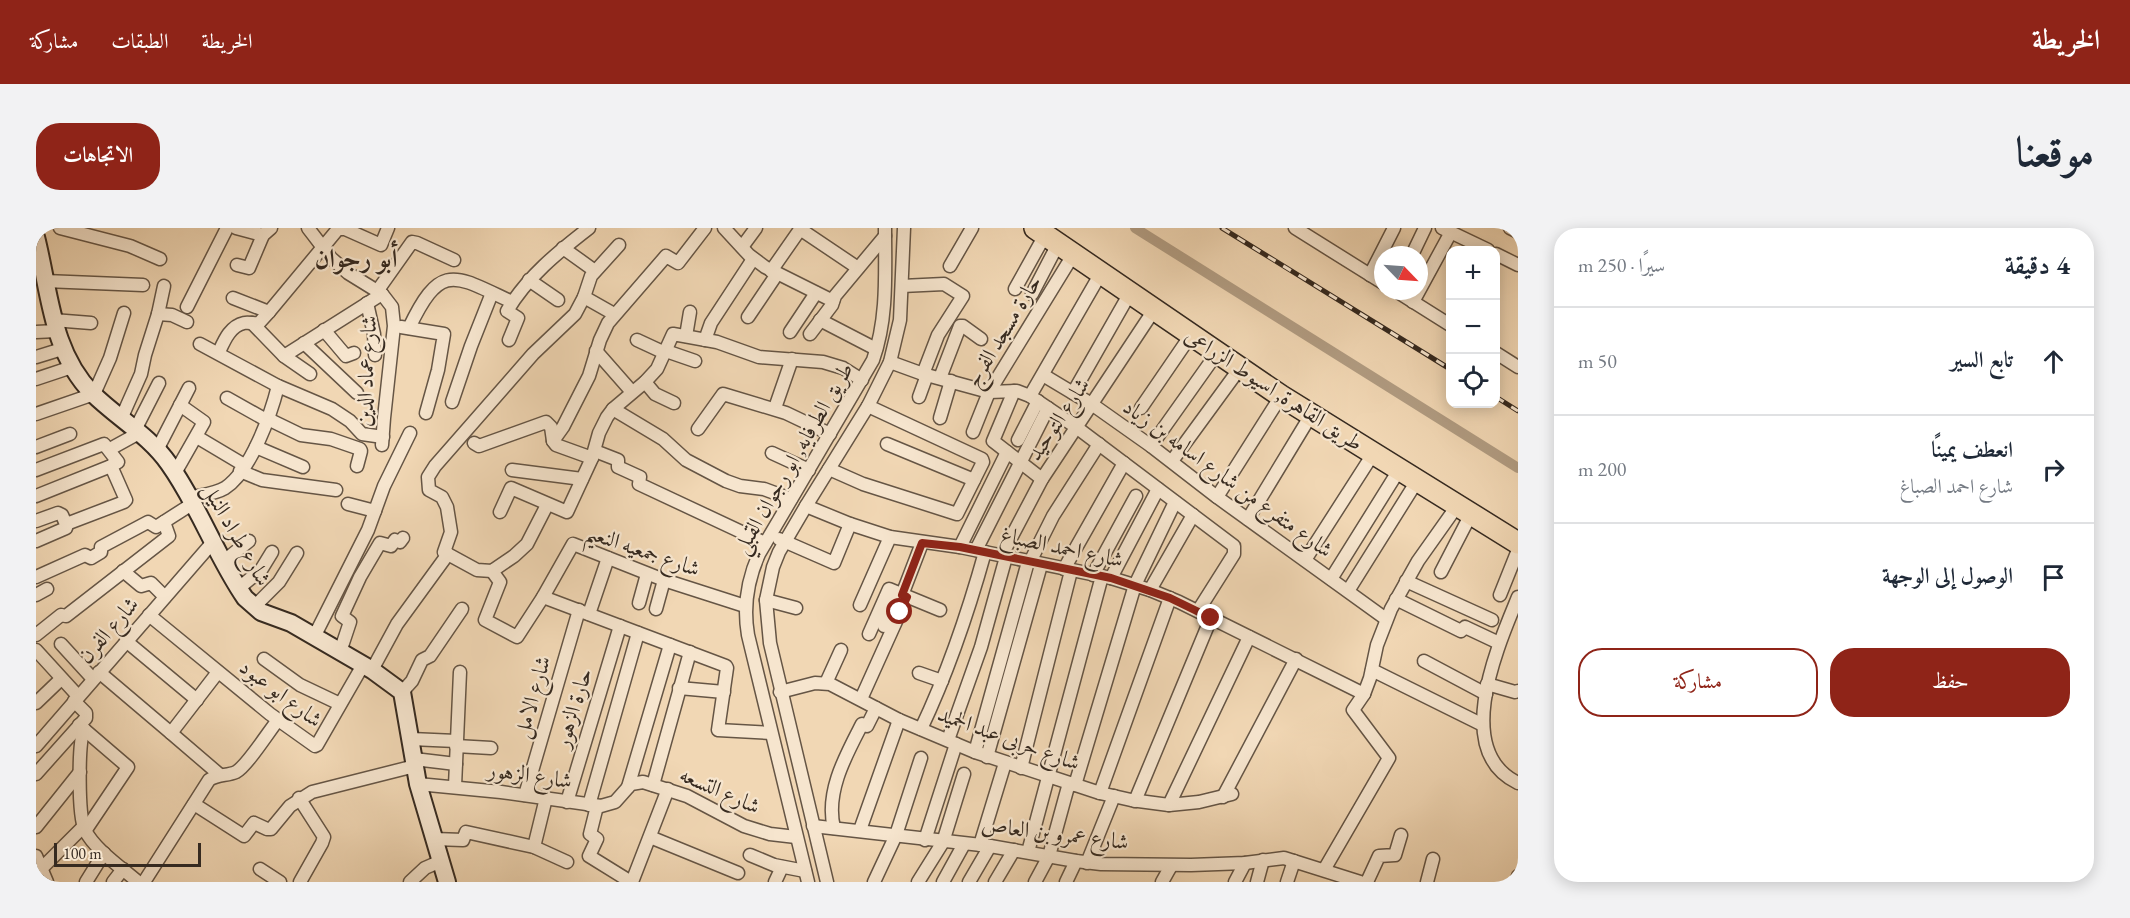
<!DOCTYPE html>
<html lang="ar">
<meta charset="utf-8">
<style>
body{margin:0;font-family:"EB Garamond",Amiri,serif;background:#f2f2f3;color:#1f2937;direction:rtl}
.controls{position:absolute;right:18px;top:18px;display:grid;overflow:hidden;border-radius:12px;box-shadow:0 3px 15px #0003}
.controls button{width:54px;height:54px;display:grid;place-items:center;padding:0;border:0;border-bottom:2px solid #e0e1e3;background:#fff;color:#1f2937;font:30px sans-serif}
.compass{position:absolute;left:1338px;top:18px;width:54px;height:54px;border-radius:50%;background:#fff;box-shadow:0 3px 15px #0003;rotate:115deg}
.scale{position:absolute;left:18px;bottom:15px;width:147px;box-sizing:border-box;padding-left:6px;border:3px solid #362a20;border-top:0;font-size:16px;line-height:21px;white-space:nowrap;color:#362a20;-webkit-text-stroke:4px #f6e5ce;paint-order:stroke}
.stop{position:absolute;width:18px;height:18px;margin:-14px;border:4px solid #8f2418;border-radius:50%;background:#fff}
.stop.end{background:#8f2418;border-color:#fff;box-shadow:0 2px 6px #0008}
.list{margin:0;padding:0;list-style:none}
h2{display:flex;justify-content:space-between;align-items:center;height:78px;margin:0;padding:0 24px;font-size:26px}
h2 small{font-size:20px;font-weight:400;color:#747a83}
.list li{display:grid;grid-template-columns:39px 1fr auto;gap:18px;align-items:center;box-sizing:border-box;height:108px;padding:0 24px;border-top:2px solid #e0e1e3}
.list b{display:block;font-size:22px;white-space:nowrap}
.list p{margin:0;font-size:20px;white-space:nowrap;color:#747a83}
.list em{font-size:20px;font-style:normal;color:#747a83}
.actions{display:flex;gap:12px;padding:18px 24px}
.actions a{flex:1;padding:14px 0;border:2px solid #8f2418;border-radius:24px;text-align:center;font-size:21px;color:#8f2418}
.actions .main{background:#8f2418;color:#fff}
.icon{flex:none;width:33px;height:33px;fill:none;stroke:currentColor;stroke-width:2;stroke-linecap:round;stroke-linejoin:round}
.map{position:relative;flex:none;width:1482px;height:654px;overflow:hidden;direction:ltr;border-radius:24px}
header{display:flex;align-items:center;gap:36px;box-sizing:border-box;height:84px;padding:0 30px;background:#8f2418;color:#fff}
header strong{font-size:28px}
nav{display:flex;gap:33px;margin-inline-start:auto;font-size:21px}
.intro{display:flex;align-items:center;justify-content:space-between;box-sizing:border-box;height:144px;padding:0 36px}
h1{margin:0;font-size:42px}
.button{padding:15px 27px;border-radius:24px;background:#8f2418;color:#fff;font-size:21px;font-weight:700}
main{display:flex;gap:36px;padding:0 36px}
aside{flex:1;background:#fff;border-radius:24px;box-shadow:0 3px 15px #0003}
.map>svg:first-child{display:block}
</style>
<header>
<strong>الخريطة</strong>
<nav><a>الخريطة</a><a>الطبقات</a><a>مشاركة</a></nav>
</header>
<div class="intro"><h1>موقعنا</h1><a class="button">الاتجاهات</a></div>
<main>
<aside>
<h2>4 دقيقة<small>سيرًا · 250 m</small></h2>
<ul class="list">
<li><svg class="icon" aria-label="ahead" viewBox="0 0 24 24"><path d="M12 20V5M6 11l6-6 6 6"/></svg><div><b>تابع السير</b></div><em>50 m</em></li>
<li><svg class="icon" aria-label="right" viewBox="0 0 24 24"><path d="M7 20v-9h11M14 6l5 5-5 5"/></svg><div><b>انعطف يمينًا</b><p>شارع احمد الصباغ</p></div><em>200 m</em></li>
<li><svg class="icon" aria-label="arrive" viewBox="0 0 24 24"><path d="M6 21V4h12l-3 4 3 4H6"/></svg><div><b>الوصول إلى الوجهة</b></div></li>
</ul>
<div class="actions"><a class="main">حفظ</a><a>مشاركة</a></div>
</aside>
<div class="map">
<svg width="1482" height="654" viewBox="0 0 1482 654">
<rect width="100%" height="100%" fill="#f1d7b4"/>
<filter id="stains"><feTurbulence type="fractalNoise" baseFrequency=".00333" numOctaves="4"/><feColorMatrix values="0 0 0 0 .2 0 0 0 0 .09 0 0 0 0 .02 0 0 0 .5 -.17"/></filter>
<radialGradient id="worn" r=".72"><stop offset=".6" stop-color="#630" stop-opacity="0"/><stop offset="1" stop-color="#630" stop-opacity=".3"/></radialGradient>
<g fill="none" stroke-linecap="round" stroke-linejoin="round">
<!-- canal -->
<polyline stroke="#b19c82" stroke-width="10" points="1099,0 1482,240"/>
<defs>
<g id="street">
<polyline points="24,0 94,18 124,31"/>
<polyline points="200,0 227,7"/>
<polyline points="272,0 295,30 312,45 346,66 356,79 358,98 348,190 346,217"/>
<polyline points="688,0 713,27 729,39 797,73"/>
<polyline points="1259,0 1347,55"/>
<polyline points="1406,0 1452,22"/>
<polyline points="1474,0 1482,4"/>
<polyline points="764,1 822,40"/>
<polyline points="706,19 720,0"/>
<polyline points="527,20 559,43"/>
<polyline points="1460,26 1482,37"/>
<polyline points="1376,27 1389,0"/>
<polyline points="201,37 213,40 227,7 235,0"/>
<polyline points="914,38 936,0"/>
<polyline points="735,43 765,0"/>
<polyline points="1334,47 1358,0"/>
<polyline points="493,52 522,72"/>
<polyline points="9,53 107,57"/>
<polyline points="866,58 908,56 927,68 902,107 887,146"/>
<polyline points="979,61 1009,7"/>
<polyline points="342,62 376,14 381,15 418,32"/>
<polyline points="1360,63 1414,97"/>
<polyline points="996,66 1022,16"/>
<polyline points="548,69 578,86"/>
<polyline points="197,70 233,84"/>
<polyline points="1377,74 1415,4"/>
<polyline points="331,75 338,106 339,127"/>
<polyline points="151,79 191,0"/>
<polyline points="122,86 136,87 151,94"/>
<polyline points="712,89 741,46"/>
<polyline points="17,92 55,95"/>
<polyline points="784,92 840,121"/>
<polyline points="216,95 248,128 274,146"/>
<polyline points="365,99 408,106 402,142 390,185"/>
<path d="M373 100C405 33 418 47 476 74"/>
<polyline points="288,102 310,128 318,125"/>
<polyline points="0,104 20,103"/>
<polyline points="754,104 780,65"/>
<polyline points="774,106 796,77 799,68 849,8"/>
<polyline points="650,108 654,84"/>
<path d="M473 112 482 90 471 83C491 49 522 24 553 0"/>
<polyline points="601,112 629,125"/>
<polyline points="669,112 675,95 717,31"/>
<polyline points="268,115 321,165"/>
<polyline points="164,116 242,158 296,181 314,193 326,206 347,209"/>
<polyline points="560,123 596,164"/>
<polyline points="630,123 659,133"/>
<path d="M183 124C188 113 194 98 208 95 213 94 218 96 223 95L233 84 302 1H309L345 17 352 0"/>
<polyline points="1460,125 1482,139"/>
<polyline points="248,128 346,66"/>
<polyline points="0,129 26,121"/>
<polyline points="854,134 887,146 953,164 981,163 994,168 1040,199 1198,318 1198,326 1162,383"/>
<polyline points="1007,147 1057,177 1115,218 1181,269 1350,391"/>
<polyline points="904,150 924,98 927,98 945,111"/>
<polyline points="0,151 36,139"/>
<polyline points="609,154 619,166 638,175"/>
<polyline points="978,163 957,213 1006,251"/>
<polyline points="1037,165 1094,65"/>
<polyline points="994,168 1065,45"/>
<polyline points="883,169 891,147"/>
<polyline points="191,170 232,193"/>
<polyline points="416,174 435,118 456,65"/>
<polyline points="739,180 756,131"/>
<polyline points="1105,180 1155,107"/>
<polyline points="577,181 627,211 650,232 690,253 704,258 728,261 755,271"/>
<polyline points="0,186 58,166 74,130 88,85"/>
<polyline points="904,190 915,153"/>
<polyline points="85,191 105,146 109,127 122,86 128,58"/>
<polyline points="232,191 265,207 295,211 324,221 325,223 321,238"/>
<polyline points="662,201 687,166 750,185 794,206"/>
<polyline points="99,202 123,155"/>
<polyline points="937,204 953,164 1037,27"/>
<polyline points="161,209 208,237"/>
<polyline points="982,212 1002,173"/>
<polyline points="517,213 527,199 553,148 564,112 572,95 630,28 642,35 669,0"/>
<polyline points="438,215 443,218 510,194 515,199 517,213 520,217 556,230"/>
<polyline points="851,216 938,252"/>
<polyline points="1115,218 1181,125"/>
<polyline points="0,219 34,206"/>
<polyline points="220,219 267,239"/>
<polyline points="74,221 103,205"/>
<polyline points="121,222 153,160"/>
<polyline points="559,223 582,232 582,239 604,249 603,256 729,315"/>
<polyline points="736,225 773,242"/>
<polyline points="1136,233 1204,140"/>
<polyline points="793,241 827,256 921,286 947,234 946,231 832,178"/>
<polyline points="0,242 68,216 82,234 75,238 0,268"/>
<polyline points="476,242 546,251"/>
<polyline points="204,243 226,252 300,262"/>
<polyline points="139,245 168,194 144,177"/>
<polyline points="1181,269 1245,168"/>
<path d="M153 270C165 267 179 266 189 260 215 243 235 186 242 158"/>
<polyline points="312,276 339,283"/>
<polyline points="511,277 491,316 478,328 456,343 441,342 408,324 415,304 411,279 406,269 393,262 392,249 399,238 497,126 539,86 548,69 555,48 583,17"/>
<polyline points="770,278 814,296 854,309 924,319 1075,350 1114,362 1143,374 1328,466"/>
<polyline points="464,284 475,260 531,284 556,230 563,205 571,189 577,181 609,154 621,141 637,106 681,114 723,129 787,134 807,140 826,152"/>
<polyline points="1212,291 1275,187"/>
<polyline points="0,293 22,285 26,287 29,294 33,295 88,274 90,272 75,238"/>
<polyline points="743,311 798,335 814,296"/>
<polyline points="0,313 30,300 31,295"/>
<polyline points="924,319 971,224"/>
<polyline points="940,322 1012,180"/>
<polyline points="966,327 1006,251 1118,82"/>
<polyline points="1269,332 1337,226"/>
<polyline points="188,333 213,313"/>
<polyline points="994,334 1017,288 1063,216"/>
<polyline points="1028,341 1088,235"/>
<polyline points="87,343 105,358 115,355 129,369"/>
<polyline points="456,343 464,354 449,392 481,409 507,369 537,316 628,352 709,378"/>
<polyline points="1405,344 1435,286"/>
<polyline points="1057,347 1100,268"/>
<polyline points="0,349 49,327 55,330 65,324 65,319 112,294 120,299 156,276"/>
<polyline points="1075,350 1122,261"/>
<polyline points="1295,351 1363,242"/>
<polyline points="1370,353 1456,392"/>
<polyline points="203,360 225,342 236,324"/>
<polyline points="1114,362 1157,287"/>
<polyline points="1312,363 1381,253"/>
<polyline points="0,367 11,361"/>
<polyline points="866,367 886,315"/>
<polyline points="1464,367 1482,322"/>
<polyline points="507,369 690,438 691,440 682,502 735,505"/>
<path d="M1482 369C1462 418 1415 523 1482 555"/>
<polyline points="1360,371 1425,403 1429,399 1463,415"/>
<polyline points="730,372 760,380"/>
<polyline points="603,375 611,346"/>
<polyline points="824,377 854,309"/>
<polyline points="218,379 243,354 261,325"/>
<polyline points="620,381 628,352"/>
<polyline points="553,386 572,330"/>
<polyline points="113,387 234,486 279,518 281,517 327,437"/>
<polyline points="848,398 862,365"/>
<polyline points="833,406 853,361 904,382"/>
<polyline points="0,407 25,387 30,388 133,308 128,294"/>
<polyline points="278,409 332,302 348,258 374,205"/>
<polyline points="90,413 161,472"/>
<polyline points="25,416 57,451"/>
<polyline points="0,422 42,468"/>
<polyline points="304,424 314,394 306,388 324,349 344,315 355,318 359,312 364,314 367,310"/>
<polyline points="228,431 264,457 304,476"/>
<polyline points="1388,433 1450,466"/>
<polyline points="336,442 361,396 412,326"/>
<polyline points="1336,442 1447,497"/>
<polyline points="63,444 135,505 182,444"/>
<polyline points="883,445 906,453"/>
<polyline points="790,455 805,422"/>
<polyline points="1451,456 1479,464 1482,463"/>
<polyline points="643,460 688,464"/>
<polyline points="366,464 376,453 386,432 394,428 426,381"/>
<polyline points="744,464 779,455 794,456 863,492 939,524 1064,565 1095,572 1133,577 1163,574 1196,566"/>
<polyline points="825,471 871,369"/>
<polyline points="0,475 25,451"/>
<polyline points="43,497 92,539 49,603"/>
<path d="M48 501C42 516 42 588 49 602 58 621 86 640 102 654"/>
<path d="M885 501C912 444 932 385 949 324"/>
<polyline points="135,505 184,547"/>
<polyline points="375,511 420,513"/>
<polyline points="912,512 945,419 970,329"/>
<polyline points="0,518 177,314"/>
<polyline points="420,518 455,520"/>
<polyline points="939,524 992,334"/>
<polyline points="951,529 1005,337"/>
<polyline points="378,531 420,536"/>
<polyline points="985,540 1035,343"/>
<polyline points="0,546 50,490 50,485 38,473"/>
<polyline points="382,556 465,564 565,578 579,574 595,556 607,554 651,568 708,598 734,606 760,609"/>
<polyline points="617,557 654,424"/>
<polyline points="1039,557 1099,357 1139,274"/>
<polyline points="419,558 424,444"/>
<polyline points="592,559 634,417"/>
<polyline points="1064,565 1134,370"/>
<polyline points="489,567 543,382"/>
<polyline points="1187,569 1260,431"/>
<polyline points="263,570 288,609 286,615 264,654"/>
<polyline points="1099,573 1175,390"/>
<polyline points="531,574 584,398"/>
<polyline points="158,576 208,608 218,595 231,601 235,601 254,578 276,564 379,538"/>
<polyline points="553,577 602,405"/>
<polyline points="1133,577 1213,409"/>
<polyline points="561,578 554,606 561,611 553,628 595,654"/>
<polyline points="777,598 954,618 1040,633 1065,636 1155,637 1209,635 1248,630 1324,654"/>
<polyline points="0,599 44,544"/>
<path d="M798 600C789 564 810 527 826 496L831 498 840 480"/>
<polyline points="824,602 863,492"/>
<polyline points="614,609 702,645"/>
<polyline points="398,611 427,612 430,604 498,619 531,634"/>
<polyline points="889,612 920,516"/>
<polyline points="944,617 969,535"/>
<polyline points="498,619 510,570"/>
<polyline points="992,624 1066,348"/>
<polyline points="714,627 738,637 769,643"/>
<polyline points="0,628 11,654"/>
<polyline points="1051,635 1078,568"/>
<polyline points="5,641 47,599"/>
<polyline points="224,641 244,654"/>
<polyline points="1288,642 1353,530 1317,482 1328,466 1334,450 1341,417 1355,381 1382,333 1421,278"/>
<polyline points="50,654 68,625"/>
<polyline points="77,654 87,641"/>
<path d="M108 654 173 552C182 546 191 548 200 544 211 538 233 503 242 492"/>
<polyline points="374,654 389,640 405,633"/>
<polyline points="596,654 632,561"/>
<polyline points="739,654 746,639"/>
<path d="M772 654 712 407C707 378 711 353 723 326L837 132C852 90 849 44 849 0"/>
<polyline points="791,654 734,415 730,372 737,339 743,324 770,278 832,178 854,134 864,92 868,0"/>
<polyline points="838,654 860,607 885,530"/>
<polyline points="882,654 907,614 928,546"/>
<polyline points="907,654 928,616"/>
<polyline points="933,654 954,618"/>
<polyline points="959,654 978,622"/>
<polyline points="999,654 1013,628 1033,555"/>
<polyline points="1030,654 1040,633"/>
<polyline points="1126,654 1135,638"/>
<polyline points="1199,654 1209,635"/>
<polyline points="1221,654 1227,632"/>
<polyline points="1251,654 1258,633"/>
<polyline points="1331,654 1343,628 1359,627 1365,607"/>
<polyline points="1391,654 1397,631"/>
<polyline points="1481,654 1482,648"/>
</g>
<path id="secondary" d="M0 9C14 64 15 123 56 165 81 190 113 207 133 236 163 278 180 328 209 370L225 384 255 395 336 442 366 464 382 556 411 654"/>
<polyline id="highway" points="999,0 1245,168 1482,315"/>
</defs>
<!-- street casing -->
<use href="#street" stroke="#655545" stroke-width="15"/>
<!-- secondary casing -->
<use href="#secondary" stroke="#362a20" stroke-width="20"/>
<!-- highway casing -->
<use href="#highway" stroke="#362a20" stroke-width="24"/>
<!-- street -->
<use href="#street" stroke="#f6e5ce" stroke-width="12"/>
<!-- secondary -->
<use href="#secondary" stroke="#f6e5ce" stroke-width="16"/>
<!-- highway -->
<use href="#highway" stroke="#f1d7b4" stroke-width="21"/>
<defs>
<g id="rail">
<polyline points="1186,0 1414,141"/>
<polyline points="1460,169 1482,183"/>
</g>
</defs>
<!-- rail casing -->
<use href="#rail" stroke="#362a20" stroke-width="5"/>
<!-- rail -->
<use href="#rail" stroke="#f6e5ce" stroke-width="3" stroke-dasharray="9" stroke-linecap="butt"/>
</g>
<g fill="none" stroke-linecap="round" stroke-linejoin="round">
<!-- route -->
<polyline stroke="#8f2418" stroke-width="8" points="864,384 871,369 866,367 886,315 924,319 1075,350 1134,370 1175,390"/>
</g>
<g text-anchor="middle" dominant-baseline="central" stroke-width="4.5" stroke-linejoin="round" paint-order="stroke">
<!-- street labels -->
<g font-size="22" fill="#362a20" stroke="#f6e5ce">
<text transform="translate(967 103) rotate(-59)">حارة مسجد الفرج</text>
<text transform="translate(330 143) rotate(-87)">شارع عماد الدين</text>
<text transform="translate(1238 161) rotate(33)">طريق القاهرة, اسيوط الزراعى</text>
<text transform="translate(1022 191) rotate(-56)">شارع التوحيد</text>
<text transform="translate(757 230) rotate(-60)">طريق الطرفايه, ابو رجوان القبلي</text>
<text transform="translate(1192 250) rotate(36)">شارع متفرع من شارع اسامه بن زياد</text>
<text transform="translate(201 306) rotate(60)">شارع طراد النيل</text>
<text transform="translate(1026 319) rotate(12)">شارع احمد الصباغ</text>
<text transform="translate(607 322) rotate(19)">شارع جمعيه النعيم</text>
<text transform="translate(72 402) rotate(-49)">شارع الفرن</text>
<text transform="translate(245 465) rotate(37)">شارع ابو عبود</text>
<text transform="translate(496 469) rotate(-74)">شارع الامل</text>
<text transform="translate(537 480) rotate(-73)">حارة الزهور</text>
<text transform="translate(973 510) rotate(20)">شارع حربى عبد الحميد</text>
<text transform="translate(494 547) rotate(8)">شارع الزهور</text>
<text transform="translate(684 562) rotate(24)">شارع التسعه</text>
<text transform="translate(1019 605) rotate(7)">شارع عمرو بن العاص</text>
</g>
<!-- quarter labels -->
<g font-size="26" font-weight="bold" fill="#362a20" stroke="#f6e5ce">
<text x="320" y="30">أبو رجوان</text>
</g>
</g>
<rect width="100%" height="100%" filter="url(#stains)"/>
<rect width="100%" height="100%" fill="url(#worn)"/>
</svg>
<div class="controls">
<button>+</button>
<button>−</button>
<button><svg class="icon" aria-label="locate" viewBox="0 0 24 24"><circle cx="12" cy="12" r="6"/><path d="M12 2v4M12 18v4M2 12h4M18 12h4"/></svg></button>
</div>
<svg class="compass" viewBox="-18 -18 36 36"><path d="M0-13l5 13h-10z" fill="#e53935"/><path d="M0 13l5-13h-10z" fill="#747a83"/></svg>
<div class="scale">100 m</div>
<div class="stop" style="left:864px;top:384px"></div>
<div class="stop end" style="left:1175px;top:390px"></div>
</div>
</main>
